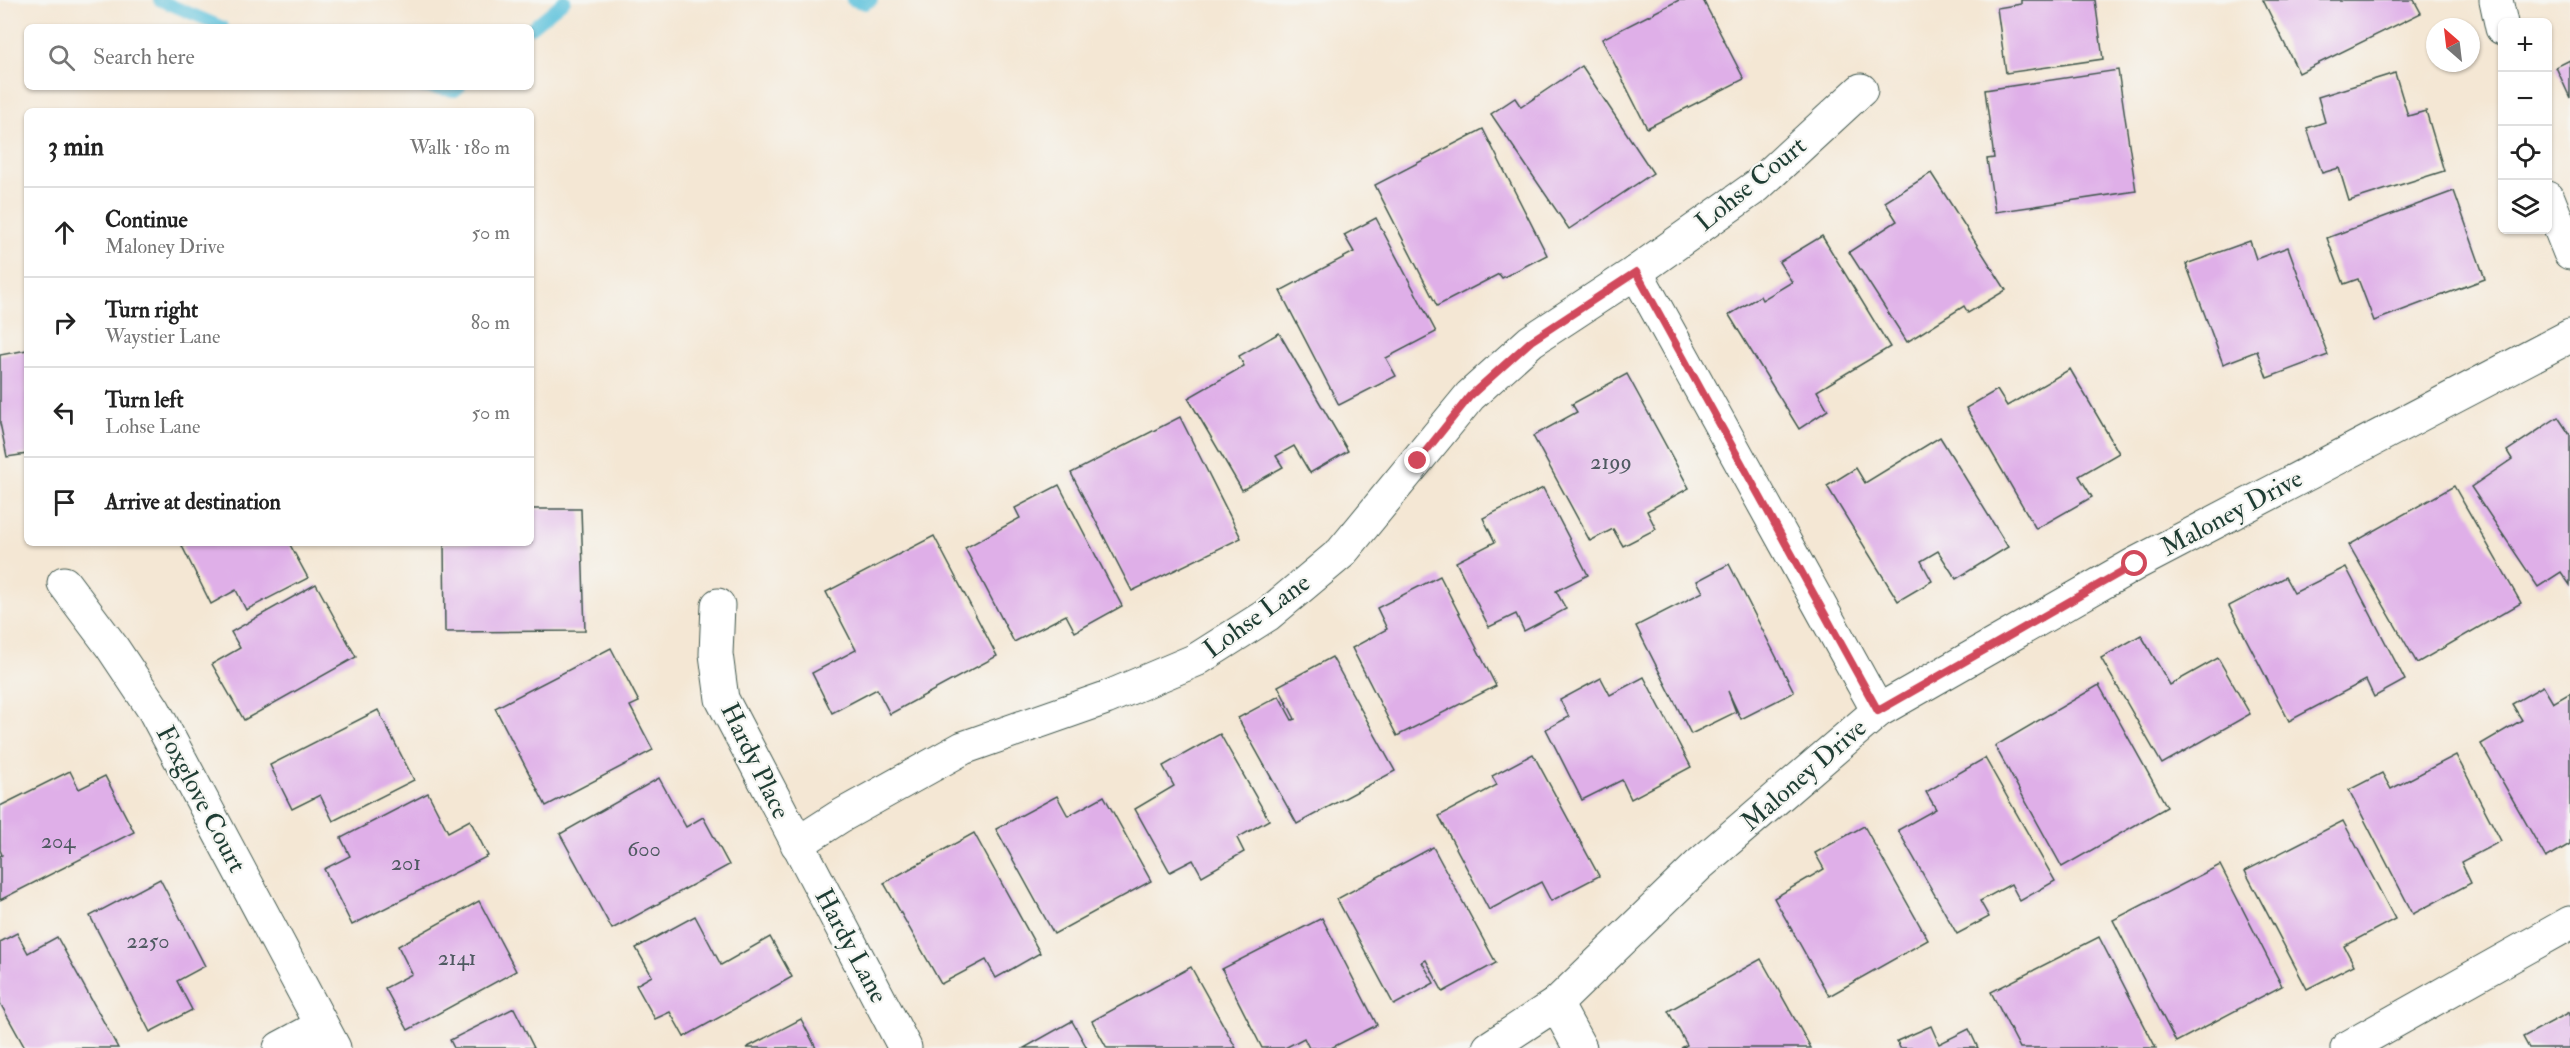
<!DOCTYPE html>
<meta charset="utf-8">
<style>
body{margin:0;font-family:"IM FELL Double Pica",serif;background:#f2f2f2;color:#222}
.controls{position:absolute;right:18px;top:18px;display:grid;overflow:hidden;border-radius:9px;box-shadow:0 2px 4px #0004}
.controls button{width:54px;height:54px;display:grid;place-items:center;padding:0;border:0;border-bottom:2px solid #e0e0e0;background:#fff;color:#222;font:30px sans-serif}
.compass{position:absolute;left:2426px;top:18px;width:54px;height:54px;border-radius:50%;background:#fff;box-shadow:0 2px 4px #0004;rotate:332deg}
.stop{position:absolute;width:18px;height:18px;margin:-14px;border:4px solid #d1495b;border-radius:50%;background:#fff}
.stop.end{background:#d1495b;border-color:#fff;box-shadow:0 2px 6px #0008}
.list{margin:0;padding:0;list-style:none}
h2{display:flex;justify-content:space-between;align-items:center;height:78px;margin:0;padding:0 24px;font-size:26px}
h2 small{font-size:20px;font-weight:400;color:#767676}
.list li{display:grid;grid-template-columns:39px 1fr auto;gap:18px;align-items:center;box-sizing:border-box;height:90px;padding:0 24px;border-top:2px solid #e0e0e0}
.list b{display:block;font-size:22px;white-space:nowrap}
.list p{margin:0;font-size:20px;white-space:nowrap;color:#767676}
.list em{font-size:20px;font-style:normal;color:#767676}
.icon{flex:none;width:33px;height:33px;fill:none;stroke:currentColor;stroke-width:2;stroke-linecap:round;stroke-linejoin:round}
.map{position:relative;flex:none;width:2570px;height:1048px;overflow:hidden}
.search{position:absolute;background:#fff;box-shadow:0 2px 4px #0004;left:24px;top:24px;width:510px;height:66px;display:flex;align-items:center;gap:15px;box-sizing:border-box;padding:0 21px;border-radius:9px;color:#767676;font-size:22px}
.panel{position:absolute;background:#fff;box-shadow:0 2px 4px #0004;left:24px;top:108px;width:510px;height:438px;border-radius:9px}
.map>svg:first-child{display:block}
</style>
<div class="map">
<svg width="2570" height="1048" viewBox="0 0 2570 1048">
<rect width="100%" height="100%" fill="#f6f6f2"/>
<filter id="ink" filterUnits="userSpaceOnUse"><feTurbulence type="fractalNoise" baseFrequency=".0167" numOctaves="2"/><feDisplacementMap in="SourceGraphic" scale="12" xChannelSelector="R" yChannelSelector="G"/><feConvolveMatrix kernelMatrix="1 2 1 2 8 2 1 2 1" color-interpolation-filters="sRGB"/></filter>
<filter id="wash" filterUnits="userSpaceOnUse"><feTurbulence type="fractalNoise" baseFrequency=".008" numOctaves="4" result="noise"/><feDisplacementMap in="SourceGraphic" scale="24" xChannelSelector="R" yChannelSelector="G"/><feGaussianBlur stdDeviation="1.35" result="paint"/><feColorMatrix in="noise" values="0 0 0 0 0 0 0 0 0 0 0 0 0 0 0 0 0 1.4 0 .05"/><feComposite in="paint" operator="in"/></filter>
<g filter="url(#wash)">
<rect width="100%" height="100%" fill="#f4e7d4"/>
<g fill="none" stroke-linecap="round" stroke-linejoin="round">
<!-- stream -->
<g stroke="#5ec2dc" stroke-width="12">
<polyline points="159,0 223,27"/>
<polyline points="852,0 865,4 872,0"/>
<polyline points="531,28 565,0"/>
<polyline points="422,87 455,91 460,87"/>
</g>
</g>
<g id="blocks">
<!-- building -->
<g fill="#dfafe8">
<polygon points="1679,0 1703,0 1744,79 1647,128 1602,39"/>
<polygon points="2021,0 2095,0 2103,59 2006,73 1997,8 2021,4"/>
<polygon points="2263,0 2414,0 2421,13 2299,73"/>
<polygon points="2570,60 2570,98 2556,67"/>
<polygon points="1582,66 1653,173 1569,229 1491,114 1515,98 1521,107"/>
<polygon points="2118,70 2136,191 1995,212 1987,159 1994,158 1985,90"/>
<polygon points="2395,73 2408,116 2426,111 2444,171 2349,201 2339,168 2322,173 2307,128 2325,122 2318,97"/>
<polygon points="1483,129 1547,255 1502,278 1499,274 1437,306 1375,185"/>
<polygon points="1931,173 2006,290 1968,313 1964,306 1907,342 1849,252 1897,221 1885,202"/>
<polygon points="2454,191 2485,279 2374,321 2358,279 2344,284 2327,238"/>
<polygon points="1376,218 1436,332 1386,358 1396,376 1339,405 1280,291 1354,252 1344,235"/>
<polygon points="1822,236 1890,347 1817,391 1828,410 1799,429 1729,315 1760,296 1762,300 1792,282 1779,262"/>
<polygon points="2250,241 2256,259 2288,247 2328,355 2267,378 2257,351 2223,364 2186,264"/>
<polygon points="1279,333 1348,451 1310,473 1294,446 1276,456 1283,467 1242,490 1188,398 1244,366 1239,356"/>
<polygon points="27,350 27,454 7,457 0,423 0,355"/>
<polygon points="2070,369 2119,453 2079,476 2092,497 2036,529 1966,408 1997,390 2007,406"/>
<polygon points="1627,374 1689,488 1647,511 1656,529 1623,546 1613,529 1590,541 1533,436 1577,412 1572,404"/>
<polygon points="1180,417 1241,538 1132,591 1071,473"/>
<polygon points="2558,417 2570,435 2570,585 2561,572 2538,587 2471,487 2512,459 2507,451"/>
<polygon points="1940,437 2008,547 1956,579 1938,551 1921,561 1932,581 1898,601 1827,486 1856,468 1865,483"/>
<polygon points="1059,485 1122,606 1075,632 1066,615 1014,642 965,548 1020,518 1015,508"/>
<polygon points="2454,486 2521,603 2417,663 2349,545"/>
<polygon points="1543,488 1588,575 1556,591 1566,609 1524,631 1516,614 1489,627 1456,562 1495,542 1483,518"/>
<polygon points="531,509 581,509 585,631 445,632 444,543 531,543"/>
<polygon points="934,536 997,656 890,714 877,689 832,713 812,673 856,650 826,592"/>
<polygon points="187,543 289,543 308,578 246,610 236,590 211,604 182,546"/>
<polygon points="1729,564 1794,692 1741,719 1728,691 1736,712 1691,734 1636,626 1703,592 1697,581"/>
<polygon points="2346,567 2405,680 2374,697 2366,680 2289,721 2229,606 2285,577 2294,593"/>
<polygon points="1440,576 1496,686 1397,736 1352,648 1387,629 1377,608"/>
<polygon points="316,584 356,657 244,720 212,664 240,648 231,632"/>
<polygon points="2141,635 2170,685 2218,658 2250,714 2162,764 2101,658"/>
<polygon points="611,648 639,702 630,706 653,750 546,806 495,708"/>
<polygon points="1332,657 1395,771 1297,824 1238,718 1279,696 1292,720 1295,719 1278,686"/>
<polygon points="1644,677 1691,767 1631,799 1622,780 1582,800 1546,729 1569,717 1560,700 1601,678 1610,695"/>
<polygon points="2099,685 2167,807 2062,867 1995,746"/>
<polygon points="2543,686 2553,703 2570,693 2570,844 2546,858 2481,744 2522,720 2512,704"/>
<polygon points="378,710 414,780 333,821 320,795 292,809 270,765"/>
<polygon points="1220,734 1269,820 1237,838 1244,852 1202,876 1193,860 1170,872 1135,809 1174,786 1163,766"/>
<polygon points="1533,754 1599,876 1551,901 1541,882 1489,910 1439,816 1497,785 1492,776"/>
<polygon points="2456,755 2501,841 2461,862 2471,883 2413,914 2349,790 2382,773 2391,789"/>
<polygon points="1985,758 2055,881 2020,901 2011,884 1980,901 1989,917 1957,934 1898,830 1936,809 1926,792"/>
<polygon points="70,771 79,789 105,776 134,832 0,900 0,856 2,855 0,850 0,806"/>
<polygon points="659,778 686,827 703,817 729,865 612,929 560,834"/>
<polygon points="428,793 448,832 470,820 488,856 352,925 324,869 350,856 341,838"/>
<polygon points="1057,796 1068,816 1104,796 1151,881 1054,934 996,829"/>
<polygon points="2343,821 2395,919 2344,946 2354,965 2307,989 2245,871"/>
<polygon points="1864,826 1928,940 1829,996 1774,898 1824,869 1815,853"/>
<polygon points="974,833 1040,953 996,978 986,960 941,984 884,883"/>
<polygon points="1433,847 1496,963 1443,992 1426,960 1422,962 1434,983 1394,1005 1337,899"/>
<polygon points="2220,865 2282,986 2176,1042 2113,920"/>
<polygon points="160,879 205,966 177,981 192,1010 150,1032 90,916"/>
<polygon points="479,901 516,971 408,1030 385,988 412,974 398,946"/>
<polygon points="695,916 721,965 770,937 792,977 684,1037 670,1012 655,1019 636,985 652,976 636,948"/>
<polygon points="1322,918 1377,1025 1331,1048 1309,1048 1304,1038 1285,1048 1262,1048 1222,969"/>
<polygon points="17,933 28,953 57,937 118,1048 25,1048 0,1003 0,942"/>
<polygon points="2099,937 2156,1048 2020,1048 1991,992"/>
<polygon points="1761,959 1811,1048 1681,1048 1687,1045 1668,1011"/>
<polygon points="1191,967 1236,1048 1107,1048 1092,1021"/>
<polygon points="514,1008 534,1048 454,1048 450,1040"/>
<polygon points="2570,1012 2570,1048 2529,1048 2523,1037"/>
<polygon points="801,1019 816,1048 746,1048"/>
<polygon points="1072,1021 1087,1048 1024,1048"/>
<polygon points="1931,1026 1939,1044 1969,1029 1978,1048 1900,1048 1897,1041"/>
</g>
</g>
</g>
<g filter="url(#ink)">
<use href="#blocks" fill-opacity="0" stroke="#3f564c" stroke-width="1.5"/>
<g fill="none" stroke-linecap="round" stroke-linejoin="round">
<defs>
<g id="minor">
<polyline points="2496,0 2502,28"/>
<polyline points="2548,198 2570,253"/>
<polyline points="1636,272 1878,711"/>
<polyline points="64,583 112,647 154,710 334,1048"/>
<polyline points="718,605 716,654 722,699 905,1048"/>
<polyline points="797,844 839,817 963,748 1106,698 1196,660 1267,615 1341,553 1470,396 1531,341 1636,272 1757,186 1861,90"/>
<polyline points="1556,1004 1580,1048"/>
<polyline points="280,1048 321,1026"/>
<polyline points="1489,1048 1556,1004 1699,865 1878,711 2135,564 2570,336"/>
<polyline points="2347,1048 2570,923"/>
</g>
</defs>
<!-- minor casing -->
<use href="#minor" stroke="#3f564c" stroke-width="35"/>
<!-- minor -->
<use href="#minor" stroke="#fff" stroke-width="33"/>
</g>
</g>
<g fill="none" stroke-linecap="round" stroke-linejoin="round" filter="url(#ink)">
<!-- route -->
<polyline stroke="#d1495b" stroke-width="8" points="1418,461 1470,396 1531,341 1636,272 1878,711 2135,564"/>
</g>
<g text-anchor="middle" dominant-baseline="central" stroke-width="4.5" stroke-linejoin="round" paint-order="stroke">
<!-- number labels -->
<g font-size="22" fill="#4f5a61">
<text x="1611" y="462">2199</text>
<text x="58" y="841">204</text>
<text x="644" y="849">600</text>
<text x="406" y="863">201</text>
<text x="148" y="941">2250</text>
<text x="457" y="958">2141</text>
</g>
<!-- street labels -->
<g font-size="26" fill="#1f3d34" stroke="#f6f6f2">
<text transform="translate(1751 184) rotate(-39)">Lohse Court</text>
<text transform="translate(2232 513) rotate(-28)">Maloney Drive</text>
<text transform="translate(1257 616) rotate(-36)">Lohse Lane</text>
<text transform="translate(755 761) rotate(64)">Hardy Place</text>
<text transform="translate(1804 775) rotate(-41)">Maloney Drive</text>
<text transform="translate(201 799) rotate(62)">Foxglove Court</text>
<text transform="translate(851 946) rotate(62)">Hardy Lane</text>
</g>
</g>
</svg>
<div class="controls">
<button>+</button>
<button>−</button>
<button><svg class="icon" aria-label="locate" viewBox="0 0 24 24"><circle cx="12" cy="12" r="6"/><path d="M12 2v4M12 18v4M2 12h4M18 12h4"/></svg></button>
<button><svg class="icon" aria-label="layers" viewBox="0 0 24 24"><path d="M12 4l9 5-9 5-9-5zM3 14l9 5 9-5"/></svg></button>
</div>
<svg class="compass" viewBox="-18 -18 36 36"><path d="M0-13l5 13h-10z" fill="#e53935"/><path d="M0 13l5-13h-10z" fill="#767676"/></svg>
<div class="stop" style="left:2135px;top:564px"></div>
<div class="stop end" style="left:1418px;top:461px"></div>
<div class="search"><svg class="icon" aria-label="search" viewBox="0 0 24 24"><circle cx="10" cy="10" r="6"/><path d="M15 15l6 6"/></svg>Search here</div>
<section class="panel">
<h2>3 min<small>Walk · 180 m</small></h2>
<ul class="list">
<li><svg class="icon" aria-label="ahead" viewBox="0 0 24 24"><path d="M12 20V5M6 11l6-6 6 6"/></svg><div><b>Continue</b><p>Maloney Drive</p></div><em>50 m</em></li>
<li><svg class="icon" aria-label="right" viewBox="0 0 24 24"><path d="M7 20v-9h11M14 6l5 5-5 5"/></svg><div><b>Turn right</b><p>Waystier Lane</p></div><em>80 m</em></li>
<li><svg class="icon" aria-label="left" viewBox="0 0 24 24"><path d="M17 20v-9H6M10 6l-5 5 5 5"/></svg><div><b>Turn left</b><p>Lohse Lane</p></div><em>50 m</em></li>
<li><svg class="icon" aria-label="arrive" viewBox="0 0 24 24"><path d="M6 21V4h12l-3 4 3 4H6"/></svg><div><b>Arrive at destination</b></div></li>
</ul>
</section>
</div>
